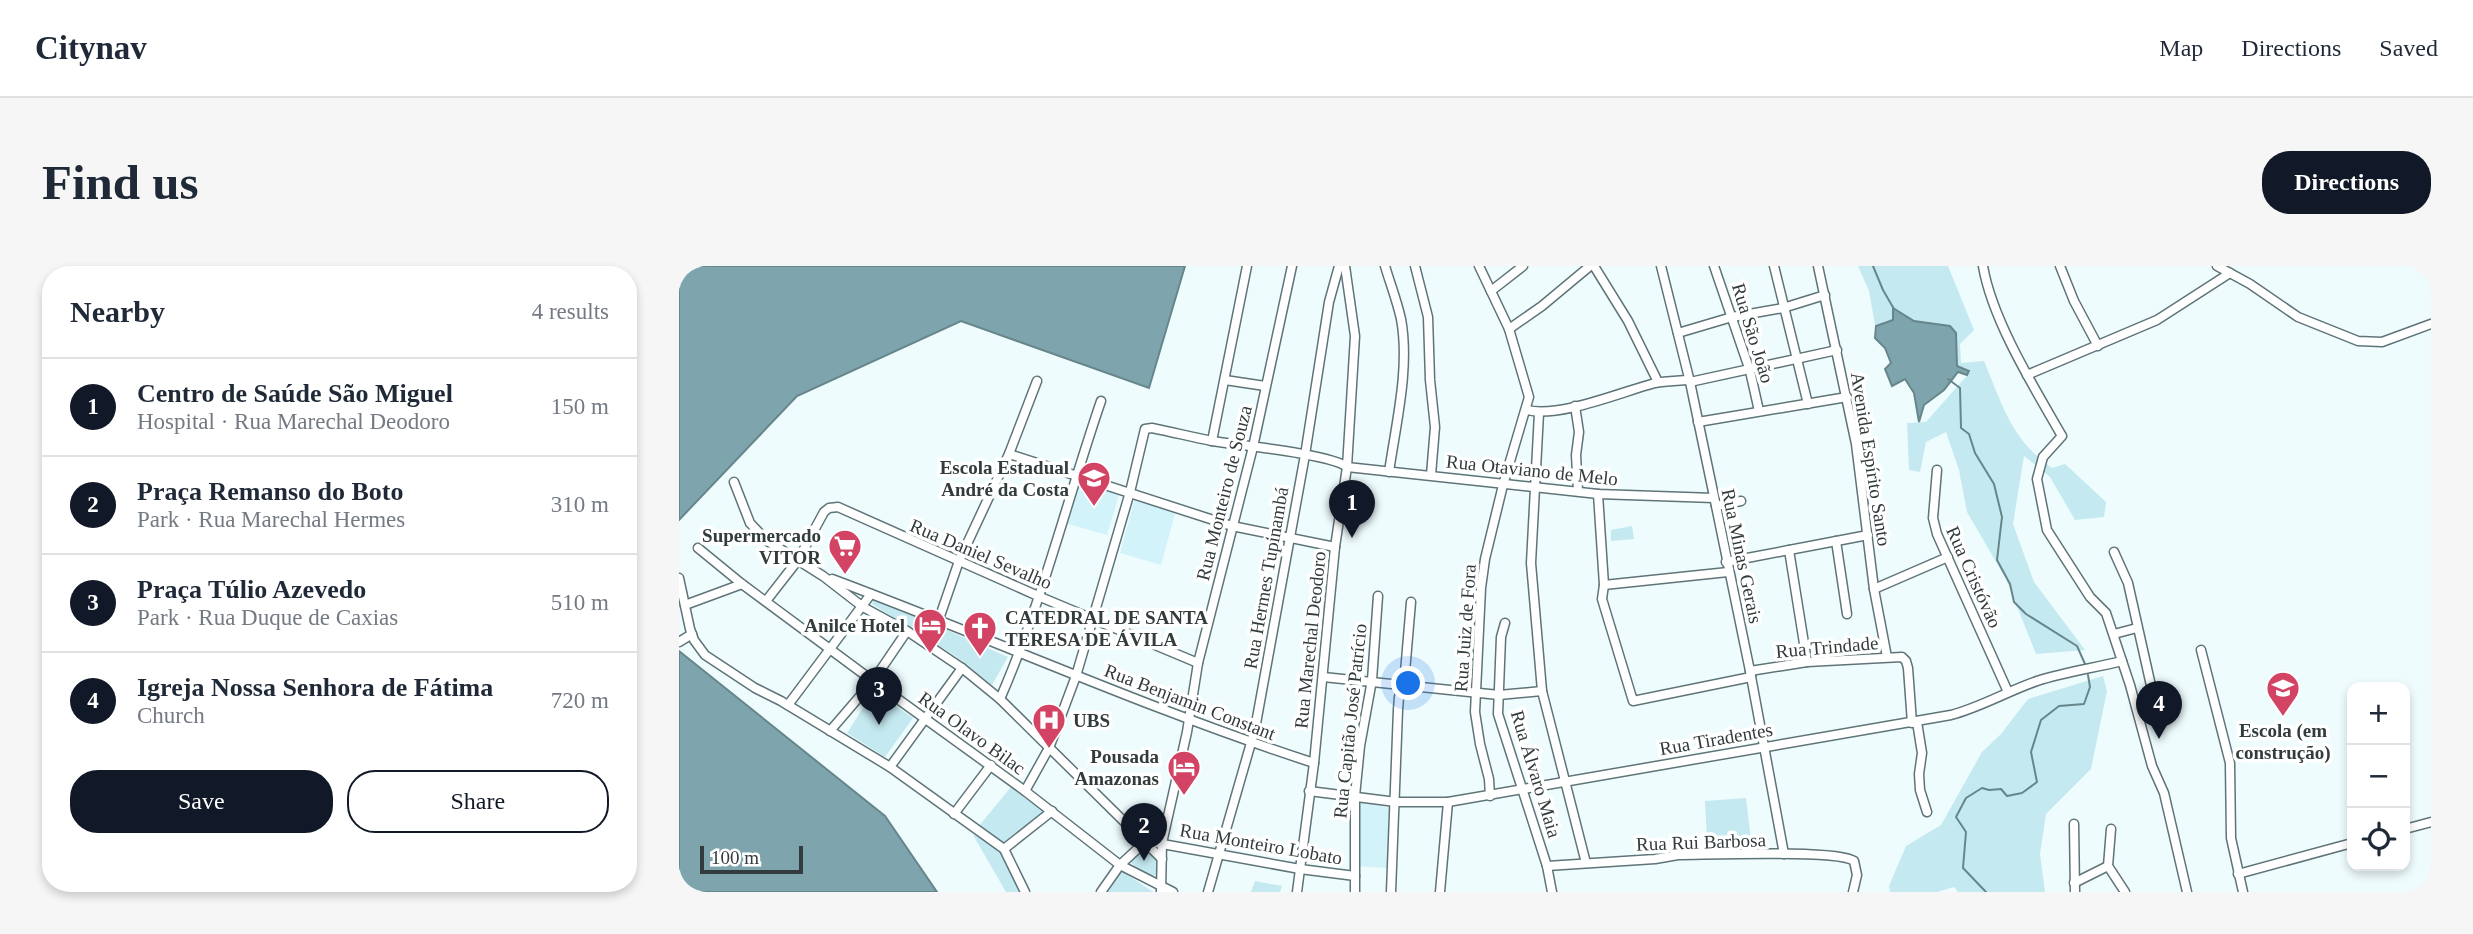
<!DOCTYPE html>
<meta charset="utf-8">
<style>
body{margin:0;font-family:Georgia,serif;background:#f6f6f7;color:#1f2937}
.controls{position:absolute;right:21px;bottom:21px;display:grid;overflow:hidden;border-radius:14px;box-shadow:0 4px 10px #0003}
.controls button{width:63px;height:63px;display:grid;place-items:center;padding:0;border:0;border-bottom:2px solid #e0e1e3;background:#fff;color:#1f2937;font:35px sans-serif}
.scale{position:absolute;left:21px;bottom:18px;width:103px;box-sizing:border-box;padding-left:7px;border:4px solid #323c3d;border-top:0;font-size:19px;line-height:24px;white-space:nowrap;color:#323c3d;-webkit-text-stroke:5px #fff;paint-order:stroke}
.you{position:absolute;left:730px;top:418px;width:24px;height:24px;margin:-18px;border:5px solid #fff;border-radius:50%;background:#1a73e8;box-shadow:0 0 0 10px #1a73e833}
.badge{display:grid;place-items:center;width:46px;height:46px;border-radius:50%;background:#111827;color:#fff;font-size:23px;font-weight:700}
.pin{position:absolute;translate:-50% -58px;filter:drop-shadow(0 2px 4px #0008)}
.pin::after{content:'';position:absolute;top:37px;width:24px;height:21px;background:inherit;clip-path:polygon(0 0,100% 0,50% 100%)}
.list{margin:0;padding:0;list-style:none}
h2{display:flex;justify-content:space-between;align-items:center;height:91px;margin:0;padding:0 28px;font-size:30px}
h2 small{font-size:23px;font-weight:400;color:#747a83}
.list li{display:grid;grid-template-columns:46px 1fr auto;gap:21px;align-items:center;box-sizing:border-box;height:98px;padding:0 28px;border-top:2px solid #e0e1e3}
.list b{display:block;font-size:26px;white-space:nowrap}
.list p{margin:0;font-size:23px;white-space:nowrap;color:#747a83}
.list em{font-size:23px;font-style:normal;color:#747a83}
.actions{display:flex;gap:14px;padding:21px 28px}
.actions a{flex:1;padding:16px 0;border:2px solid #111827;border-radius:28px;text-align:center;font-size:24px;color:#111827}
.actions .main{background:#111827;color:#fff}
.icon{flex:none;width:38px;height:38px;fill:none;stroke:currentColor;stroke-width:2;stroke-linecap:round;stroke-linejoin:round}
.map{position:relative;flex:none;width:1752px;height:626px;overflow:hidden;border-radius:28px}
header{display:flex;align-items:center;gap:42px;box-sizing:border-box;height:98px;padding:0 35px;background:#fff;border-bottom:2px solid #e0e1e3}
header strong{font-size:33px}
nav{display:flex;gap:38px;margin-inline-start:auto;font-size:24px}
.intro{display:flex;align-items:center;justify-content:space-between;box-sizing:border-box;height:168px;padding:0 42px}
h1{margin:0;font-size:49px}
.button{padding:18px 32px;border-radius:28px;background:#111827;color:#fff;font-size:24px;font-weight:700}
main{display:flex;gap:42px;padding:0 42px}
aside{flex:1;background:#fff;border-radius:28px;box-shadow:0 4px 10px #0003}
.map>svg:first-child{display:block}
</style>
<header>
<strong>Citynav</strong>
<nav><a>Map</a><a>Directions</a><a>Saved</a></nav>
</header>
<div class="intro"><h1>Find us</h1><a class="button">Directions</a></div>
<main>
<aside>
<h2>Nearby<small>4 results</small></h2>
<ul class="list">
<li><span class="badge">1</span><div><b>Centro de Saúde São Miguel</b><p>Hospital · Rua Marechal Deodoro</p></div><em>150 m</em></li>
<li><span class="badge">2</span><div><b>Praça Remanso do Boto</b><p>Park · Rua Marechal Hermes</p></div><em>310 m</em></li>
<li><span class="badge">3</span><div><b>Praça Túlio Azevedo</b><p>Park · Rua Duque de Caxias</p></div><em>510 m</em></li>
<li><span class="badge">4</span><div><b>Igreja Nossa Senhora de Fátima</b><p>Church</p></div><em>720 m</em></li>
</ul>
<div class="actions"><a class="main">Save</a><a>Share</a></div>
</aside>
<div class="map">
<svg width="1752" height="626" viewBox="0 0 1752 626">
<rect width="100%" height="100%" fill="#eefcfe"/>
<!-- built -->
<g fill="#d2f3fa">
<polygon points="402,215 441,226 428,269 389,258"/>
<polygon points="456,232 497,244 482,299 441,287"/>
<polygon points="679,536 710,541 708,602 678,600"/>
</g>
<!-- green -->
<g fill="#c4e9f0">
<path d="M1179 0H1269L1295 64 1281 78 1282 97 1305 95C1323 138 1333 175 1373 202L1386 198 1427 236 1425 251 1396 254 1371 211 1345 190 1334 258 1355 316 1406 384 1357 388 1327 313 1288 246 1280 204 1267 166 1247 176 1241 206 1230 204 1228 157 1247 156 1292 105 1278 101V83L1249 56 1235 55 1214 42V54L1205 59H1196L1190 25Z"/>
<polygon points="953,260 955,273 932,275 932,264"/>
<polygon points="195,332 329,391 313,419 278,391 193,338"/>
<polygon points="1424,410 1428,425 1412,503 1367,548 1361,588 1366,626 1279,626 1275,621 1258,626 1211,626 1210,620 1227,580 1262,559 1303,486 1322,468 1349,433"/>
<polygon points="195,425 234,452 206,491 168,467"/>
<polygon points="332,521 367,547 328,578 299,561"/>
<polygon points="1067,532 1072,574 1028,576 1026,535"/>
<path d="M294 569C323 574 333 603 345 626H327Z"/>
<path d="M467 583 471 584 480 597V609C468 611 458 602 449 594Z"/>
<polygon points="440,603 474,626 424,626"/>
<polygon points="576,615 603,620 601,626 572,626"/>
</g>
<!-- water -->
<g fill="#7ea5ad" stroke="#67868b" stroke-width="2">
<polygon points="0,0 506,0 470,122 282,55 118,130 0,254"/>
<polygon points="1214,42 1235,55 1271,60 1277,67 1278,100 1290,105 1288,109 1279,106 1265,124 1245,139 1240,156 1235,127 1226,113 1213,120 1206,103 1212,97 1206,82 1196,72 1197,60 1214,54"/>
<polygon points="0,385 206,550 258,626 0,626"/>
</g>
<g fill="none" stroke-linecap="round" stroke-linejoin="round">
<!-- stream -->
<g stroke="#67868b" stroke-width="2">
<polyline points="1194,0 1204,24 1215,43"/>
<polyline points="1269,113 1281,122 1282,162 1290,168 1296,187 1315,218 1323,251 1318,294 1331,318 1335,336 1347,348 1398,380 1406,398"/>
<polyline points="1307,626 1284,602 1287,566 1277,551 1287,532 1303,522 1310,524 1322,523 1328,530 1343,527 1358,516 1352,486 1362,454 1380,440 1405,438 1411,421 1409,409"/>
</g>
<defs>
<g id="minor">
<path d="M706 0C711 17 718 35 722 53 731 102 717 157 710 206"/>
<polyline points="736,0 749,51 751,114 756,161 752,209"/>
<polyline points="800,0 830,63 850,131 824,219 806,293 802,322 796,446 801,478 810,513 811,530"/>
<polyline points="915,0 949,55 979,116"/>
<polyline points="982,0 1011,116 1037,240 1071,405 1105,588"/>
<polyline points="1035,0 1071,105 1080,145"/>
<polyline points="1095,0 1129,138"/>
<polyline points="1139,0 1177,178 1195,323 1208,391"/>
<path d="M1304 0C1313 54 1356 123 1383 170L1364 191 1358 213 1368 264 1411 331 1427 347 1451 419 1473 500 1485 527 1508 626"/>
<polyline points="1381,0 1395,35 1419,80"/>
<polyline points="1538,0 1571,18 1619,51 1679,75 1703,76 1752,58"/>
<polyline points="812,25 844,0"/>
<polyline points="830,63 863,40 911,0"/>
<polyline points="999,67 1053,51 1104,42 1146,29"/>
<polyline points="1348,109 1478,54 1551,7"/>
<polyline points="546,114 586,120"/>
<polyline points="1011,116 1158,84"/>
<polyline points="896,140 900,166 897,189 899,225"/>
<path d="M848 144C881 152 942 126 976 117 987 115 998 115 1009 114"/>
<polyline points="860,147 852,297 863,425 907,597"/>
<polyline points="1019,156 1168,131"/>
<polyline points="533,175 568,0"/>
<polyline points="330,188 553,260 656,281"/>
<polyline points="1258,204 1254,252 1258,268 1329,426"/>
<polyline points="55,216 71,257 87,274 144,310 184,341 228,365 283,402 321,433 483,593"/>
<polyline points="919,228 925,319 923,333 954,435 1072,411"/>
<polyline points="1037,240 1062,235"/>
<polyline points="1157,275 1168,348"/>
<polyline points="19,282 63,318 194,415 346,525 441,599 494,626"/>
<polyline points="1110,284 1128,396"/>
<polyline points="1435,286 1449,317 1477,442"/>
<polyline points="1047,296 1189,269"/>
<polyline points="0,312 11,363 15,374 26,389 76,422 102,435 211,501 325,583 346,626"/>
<path d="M153 313C314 373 471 444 635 497"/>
<polyline points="925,319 1049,306"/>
<polyline points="1195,323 1269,291"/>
<polyline points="87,335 119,294 145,246 150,242 159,241 359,330 519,397"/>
<polyline points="6,339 63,318"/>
<polyline points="260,353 280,295 330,188 358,115"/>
<polyline points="826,357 822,371 819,448 868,600 873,626"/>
<polyline points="1435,368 1458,362"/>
<polyline points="0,376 13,368"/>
<polyline points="1522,384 1551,497 1552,572 1564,626"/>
<polyline points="1071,405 1128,396 1223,391 1227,395 1229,402 1233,457"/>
<polyline points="644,411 820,429 863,425"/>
<path d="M321 433C363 337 388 234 422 135"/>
<polyline points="109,439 192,328"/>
<polyline points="1238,456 1243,487 1240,508 1241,524 1248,546"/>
<polyline points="151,465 194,415 228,365"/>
<polyline points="211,501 283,402"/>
<path d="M346 525 370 482 397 410 451 226 466 163 473 162C493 166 513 171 533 175 558 179 652 188 668 201L919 228 1035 232"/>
<path d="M630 525 717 536H769L1272 449C1302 441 1329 425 1358 415 1386 406 1415 402 1443 395"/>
<polyline points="275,548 312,499"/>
<polyline points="1395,558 1396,626"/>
<polyline points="1432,563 1429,600 1446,626"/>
<polyline points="1726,563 1752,556"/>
<polyline points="467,575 621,603 676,610"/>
<polyline points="325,583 373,545"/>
<path d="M868 600 976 593 999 589C1027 589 1159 583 1175 595L1178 609 1174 626"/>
<polyline points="1559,608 1673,577"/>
<polyline points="1395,617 1429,600"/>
<polyline points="422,626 441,599 467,575"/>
<polyline points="482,626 483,577 508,466 519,397 574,181 613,0"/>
<polyline points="529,626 576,463 626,189 650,36 660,0"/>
<polyline points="618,626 635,497 656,281 668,201 676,70 666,0"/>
<polyline points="676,626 676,530 681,480 693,414 699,330"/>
<polyline points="712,626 719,444 720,431 725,418 732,336"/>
<polyline points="761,626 769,536"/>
</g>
</defs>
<!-- minor casing -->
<use href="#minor" stroke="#5f7478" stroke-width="11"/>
<!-- minor -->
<use href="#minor" stroke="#fff" stroke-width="8"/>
</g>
<!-- icons -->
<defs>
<symbol id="school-pin" viewBox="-11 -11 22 30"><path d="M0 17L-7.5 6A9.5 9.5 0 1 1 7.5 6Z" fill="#d24364" stroke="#fff"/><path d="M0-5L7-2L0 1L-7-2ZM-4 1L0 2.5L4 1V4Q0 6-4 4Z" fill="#fff"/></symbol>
<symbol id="supermarket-pin" viewBox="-11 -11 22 30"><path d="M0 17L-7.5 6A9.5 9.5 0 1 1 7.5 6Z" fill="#d24364" stroke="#fff"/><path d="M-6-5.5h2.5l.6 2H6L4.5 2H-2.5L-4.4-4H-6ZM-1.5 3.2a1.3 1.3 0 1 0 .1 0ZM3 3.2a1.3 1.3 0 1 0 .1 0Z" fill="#fff"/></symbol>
<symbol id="hotel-pin" viewBox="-11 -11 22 30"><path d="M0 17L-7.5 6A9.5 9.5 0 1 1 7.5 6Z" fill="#d24364" stroke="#fff"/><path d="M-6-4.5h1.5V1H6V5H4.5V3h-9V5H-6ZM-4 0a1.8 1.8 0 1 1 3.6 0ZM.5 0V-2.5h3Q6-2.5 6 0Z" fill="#fff"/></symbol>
<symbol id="church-pin" viewBox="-11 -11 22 30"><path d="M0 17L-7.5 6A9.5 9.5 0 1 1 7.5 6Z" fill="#d24364" stroke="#fff"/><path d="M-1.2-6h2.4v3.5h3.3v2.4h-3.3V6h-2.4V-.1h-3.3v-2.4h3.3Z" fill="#fff"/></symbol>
<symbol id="hospital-pin" viewBox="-11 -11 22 30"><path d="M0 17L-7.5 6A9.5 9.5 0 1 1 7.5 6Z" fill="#d24364" stroke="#fff"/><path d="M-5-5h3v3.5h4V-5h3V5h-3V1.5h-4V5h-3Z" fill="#fff"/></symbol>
</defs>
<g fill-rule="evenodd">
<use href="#school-pin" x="396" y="193" width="38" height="52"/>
<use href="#supermarket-pin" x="147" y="261" width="38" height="52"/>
<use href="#hotel-pin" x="232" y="340" width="38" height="52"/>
<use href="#church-pin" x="282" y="343" width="38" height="52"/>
<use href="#school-pin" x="1585" y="403" width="38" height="52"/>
<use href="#hospital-pin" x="351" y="435" width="38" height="52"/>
<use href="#hotel-pin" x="486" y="482" width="38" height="52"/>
</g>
<g text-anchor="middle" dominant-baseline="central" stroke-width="7" stroke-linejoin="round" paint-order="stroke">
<!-- street labels -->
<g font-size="19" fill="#323c3d" stroke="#fff">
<text transform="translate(1074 67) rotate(73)">Rua São João</text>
<text transform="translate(1192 193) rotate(81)">Avenida Espírito Santo</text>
<text transform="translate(853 204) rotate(6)">Rua Otaviano de Melo</text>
<text transform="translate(545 227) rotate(-76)">Rua Monteiro de Souza</text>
<text transform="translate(302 288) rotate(23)">Rua Daniel Sevalho</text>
<text transform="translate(1063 290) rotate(78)">Rua Minas Gerais</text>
<text transform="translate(1295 311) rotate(66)">Rua Cristóvão</text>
<text transform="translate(587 312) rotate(-80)">Rua Hermes Tupinambá</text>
<text transform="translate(786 362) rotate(-86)">Rua Juiz de Fora</text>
<text transform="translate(631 374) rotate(-84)">Rua Marechal Deodoro</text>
<text transform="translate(1148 381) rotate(-5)">Rua Trindade</text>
<text transform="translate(511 436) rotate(21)">Rua Benjamin Constant</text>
<text transform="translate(671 455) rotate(-84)">Rua Capitão José Patrício</text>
<text transform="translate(293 467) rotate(36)">Rua Olavo Bilac</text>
<text transform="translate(1037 473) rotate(-10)">Rua Tiradentes</text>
<text transform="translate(857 508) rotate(73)">Rua Álvaro Maia</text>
<text transform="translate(1022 576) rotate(-2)">Rua Rui Barbosa</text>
<text transform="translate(582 578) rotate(10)">Rua Monteiro Lobato</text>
</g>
<!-- poi labels -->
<g font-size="19" font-weight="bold" fill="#323c3d" stroke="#fff" text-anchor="end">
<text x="390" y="201">Escola Estadual<tspan x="390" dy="22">André da Costa</tspan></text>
<text x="142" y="269">Supermercado<tspan x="142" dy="22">VITOR</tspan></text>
<text x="326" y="351" text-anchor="start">CATEDRAL DE SANTA<tspan x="326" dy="22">TERESA DE ÁVILA</tspan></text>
<text x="226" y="359">Anilce Hotel</text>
<text x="394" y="454" text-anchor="start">UBS</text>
<text x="1604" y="464" text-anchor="middle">Escola (em<tspan x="1604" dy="22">construção)</tspan></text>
<text x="480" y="490">Pousada<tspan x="480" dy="22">Amazonas</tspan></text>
</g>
</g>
</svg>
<div class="controls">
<button>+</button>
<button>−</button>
<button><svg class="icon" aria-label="locate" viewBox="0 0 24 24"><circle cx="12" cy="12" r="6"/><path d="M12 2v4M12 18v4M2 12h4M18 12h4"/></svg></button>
</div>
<div class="scale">100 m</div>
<div class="you"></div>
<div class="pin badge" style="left:673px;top:272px">1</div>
<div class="pin badge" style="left:465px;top:595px">2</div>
<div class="pin badge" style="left:200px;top:459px">3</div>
<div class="pin badge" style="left:1480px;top:473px">4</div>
</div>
</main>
